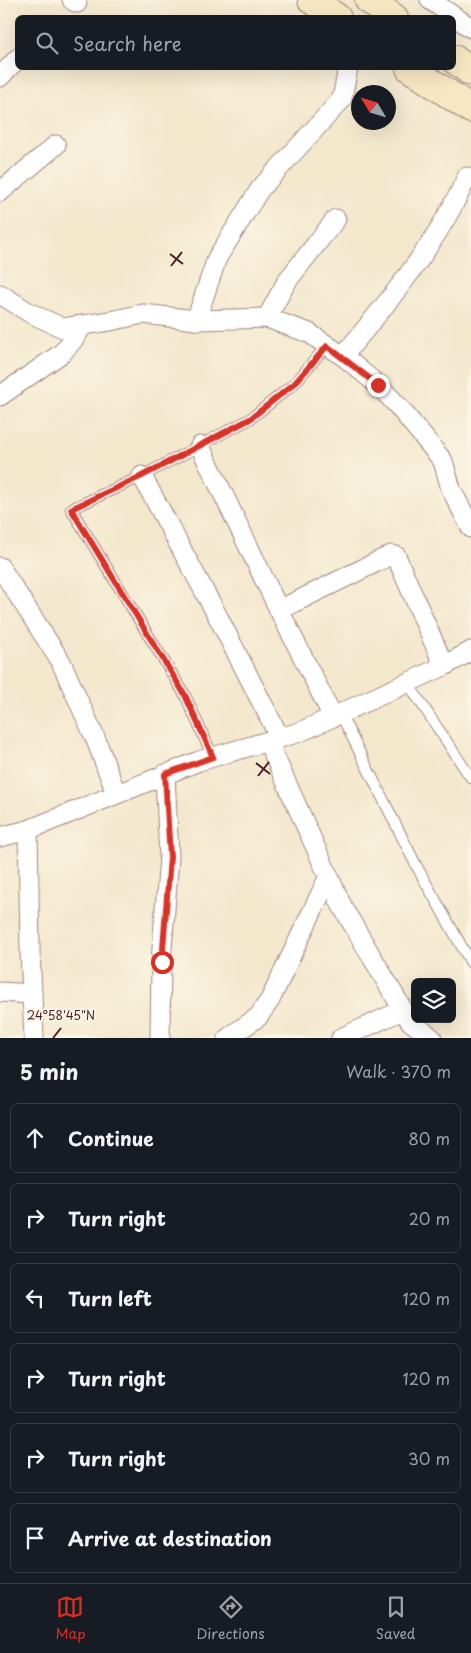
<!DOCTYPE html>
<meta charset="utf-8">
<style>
body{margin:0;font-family:"Playpen Sans",sans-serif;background:#20242c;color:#f1f3f6}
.controls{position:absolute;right:15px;bottom:15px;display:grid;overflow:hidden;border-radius:8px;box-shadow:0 5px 20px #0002}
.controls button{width:45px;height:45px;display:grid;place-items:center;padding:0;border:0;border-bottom:1px solid #363941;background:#171b24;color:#f1f3f6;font:25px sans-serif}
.compass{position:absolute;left:351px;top:85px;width:45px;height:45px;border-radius:50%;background:#171b24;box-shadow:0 5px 20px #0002;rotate:308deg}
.stop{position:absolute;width:15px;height:15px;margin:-11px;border:4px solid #d93025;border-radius:50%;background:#fff}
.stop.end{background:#d93025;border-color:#fff;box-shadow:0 1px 5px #0008}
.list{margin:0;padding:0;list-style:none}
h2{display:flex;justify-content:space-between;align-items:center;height:65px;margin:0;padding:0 20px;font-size:21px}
h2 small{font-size:16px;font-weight:400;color:#9ea1a6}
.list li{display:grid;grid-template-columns:32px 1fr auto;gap:15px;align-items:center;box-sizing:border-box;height:70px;margin:0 10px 10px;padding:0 10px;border:1px solid #363941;border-radius:8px}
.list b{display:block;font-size:19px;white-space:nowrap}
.list em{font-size:16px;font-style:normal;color:#9ea1a6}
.icon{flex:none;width:28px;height:28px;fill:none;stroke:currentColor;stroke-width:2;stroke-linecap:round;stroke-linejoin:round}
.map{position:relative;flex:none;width:471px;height:1038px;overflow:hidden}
.search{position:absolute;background:#171b24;box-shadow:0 5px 20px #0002;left:15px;right:15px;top:15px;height:55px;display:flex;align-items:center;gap:12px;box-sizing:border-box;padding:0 18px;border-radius:8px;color:#9ea1a6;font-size:19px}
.sheet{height:545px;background:#171b24}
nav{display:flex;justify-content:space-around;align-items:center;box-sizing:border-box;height:70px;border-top:1px solid #363941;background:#171b24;font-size:14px;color:#9ea1a6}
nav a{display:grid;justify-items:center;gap:2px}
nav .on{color:#d93025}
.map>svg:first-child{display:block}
</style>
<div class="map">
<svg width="471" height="1038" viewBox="0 0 471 1038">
<rect width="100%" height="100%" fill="#fcf5e5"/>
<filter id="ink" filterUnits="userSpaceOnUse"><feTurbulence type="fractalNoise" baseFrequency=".02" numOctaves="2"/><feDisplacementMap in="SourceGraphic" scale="10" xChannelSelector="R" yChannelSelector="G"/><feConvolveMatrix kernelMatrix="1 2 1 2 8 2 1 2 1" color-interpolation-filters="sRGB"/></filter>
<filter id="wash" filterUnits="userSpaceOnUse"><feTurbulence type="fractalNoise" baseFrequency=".0096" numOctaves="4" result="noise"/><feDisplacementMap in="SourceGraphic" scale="20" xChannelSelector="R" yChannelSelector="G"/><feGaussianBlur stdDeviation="1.12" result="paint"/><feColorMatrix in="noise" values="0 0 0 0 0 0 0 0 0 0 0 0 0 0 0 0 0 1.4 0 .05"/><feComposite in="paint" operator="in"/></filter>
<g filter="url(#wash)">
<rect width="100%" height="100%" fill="#f3e7cc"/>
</g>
<g filter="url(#ink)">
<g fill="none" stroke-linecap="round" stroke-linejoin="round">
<defs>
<g id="service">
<polyline points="407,682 471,778"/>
<polyline points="340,713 417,867 471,963"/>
<polyline points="213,757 185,695 71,509 142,476 250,419 295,383 327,345"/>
</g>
<g id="minor">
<polyline points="72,0 77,3"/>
<polyline points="430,0 471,28"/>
<polyline points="0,77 18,58"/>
<polyline points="0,192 56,145"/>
<polyline points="0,294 30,313 63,328 110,321 143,314 196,320 267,318 309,333 343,356 378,385 398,406 443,461 451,489 471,528"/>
<polyline points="267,318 287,281 336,219"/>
<polyline points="196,320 217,258 260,189 342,99 348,68"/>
<path d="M343 356C390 300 437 244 467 177"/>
<polyline points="0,396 62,353 74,339 83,325"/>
<polyline points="200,446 279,610 333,717"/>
<polyline points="142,476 216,613 280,738"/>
<polyline points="0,567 61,662 96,740 116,793"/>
<polyline points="279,610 391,555 396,556 444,666"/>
<polyline points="268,742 342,906 403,1010 410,1021 432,1038"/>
<polyline points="28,830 30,951 34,1038"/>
<polyline points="0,837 28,830 199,761 300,732 444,666 471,651"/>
<polyline points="0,992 32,994"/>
<polyline points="160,1038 161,962 169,857 165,774"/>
<polyline points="228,1038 258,1017 270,1000 329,876"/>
<polyline points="341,1038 403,1010"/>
</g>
<g id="secondary">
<polyline points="312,0 337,18"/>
<polyline points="369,0 394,18"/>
<polyline points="454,59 471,72"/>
<polyline points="410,68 471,109"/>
</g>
</defs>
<!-- service casing -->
<use href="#service" stroke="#9e837c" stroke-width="12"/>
<!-- minor casing -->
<use href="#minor" stroke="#9e837c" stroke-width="21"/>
<!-- secondary casing -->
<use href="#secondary" stroke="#9e837c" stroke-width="30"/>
<!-- service -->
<use href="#service" stroke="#fff" stroke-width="10"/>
<!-- minor -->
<use href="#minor" stroke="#fff" stroke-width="19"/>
<!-- secondary -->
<use href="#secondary" stroke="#f7e8c3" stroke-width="28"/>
</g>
</g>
<g fill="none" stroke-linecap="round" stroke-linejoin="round" filter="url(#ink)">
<!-- route -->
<polyline stroke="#d93025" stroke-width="6" points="162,962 170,857 165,774 213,757 185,695 71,509 142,476 250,419 295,383 327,346 378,385"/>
</g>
<!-- ticks -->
<path fill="none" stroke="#4a1f2b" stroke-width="2" d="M170 254 183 264M171 266 182 252M256 763 270 774M258 776 269 762M53 1038 61 1028"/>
<g font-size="12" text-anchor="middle" fill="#4a1f2b" stroke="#fcf5e5" stroke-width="4" stroke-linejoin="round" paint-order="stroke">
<text x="61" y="1020">24°58'45"N</text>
</g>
</svg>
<div class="controls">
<button><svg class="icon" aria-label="layers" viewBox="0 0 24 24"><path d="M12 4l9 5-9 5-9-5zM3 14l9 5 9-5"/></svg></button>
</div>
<svg class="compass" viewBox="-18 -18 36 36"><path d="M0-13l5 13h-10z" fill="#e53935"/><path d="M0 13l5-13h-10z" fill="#9ea1a6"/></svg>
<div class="stop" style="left:162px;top:962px"></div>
<div class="stop end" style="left:378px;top:385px"></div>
<div class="search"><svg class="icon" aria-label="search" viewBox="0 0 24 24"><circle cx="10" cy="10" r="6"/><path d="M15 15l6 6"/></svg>Search here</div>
</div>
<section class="sheet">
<h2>5 min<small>Walk · 370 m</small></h2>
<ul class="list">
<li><svg class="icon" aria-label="ahead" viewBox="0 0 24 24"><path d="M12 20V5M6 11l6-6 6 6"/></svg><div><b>Continue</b></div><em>80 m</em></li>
<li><svg class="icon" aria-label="right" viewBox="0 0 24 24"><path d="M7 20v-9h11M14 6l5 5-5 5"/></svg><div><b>Turn right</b></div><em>20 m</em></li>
<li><svg class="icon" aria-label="left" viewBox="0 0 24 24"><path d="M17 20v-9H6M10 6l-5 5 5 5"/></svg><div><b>Turn left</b></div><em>120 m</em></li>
<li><svg class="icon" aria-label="right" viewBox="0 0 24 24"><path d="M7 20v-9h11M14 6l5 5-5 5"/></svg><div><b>Turn right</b></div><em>120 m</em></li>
<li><svg class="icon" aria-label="right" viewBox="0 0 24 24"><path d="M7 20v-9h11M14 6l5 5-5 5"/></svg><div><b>Turn right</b></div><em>30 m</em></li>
<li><svg class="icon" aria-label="arrive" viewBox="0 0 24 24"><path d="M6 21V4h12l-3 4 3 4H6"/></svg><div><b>Arrive at destination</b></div></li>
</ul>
</section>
<nav>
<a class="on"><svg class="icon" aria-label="map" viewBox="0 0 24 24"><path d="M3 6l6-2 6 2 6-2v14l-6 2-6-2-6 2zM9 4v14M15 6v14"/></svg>Map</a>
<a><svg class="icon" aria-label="directions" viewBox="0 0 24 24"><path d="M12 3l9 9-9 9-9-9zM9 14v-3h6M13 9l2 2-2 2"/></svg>Directions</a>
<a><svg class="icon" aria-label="saved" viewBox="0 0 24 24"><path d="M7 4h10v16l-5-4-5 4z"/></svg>Saved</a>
</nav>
